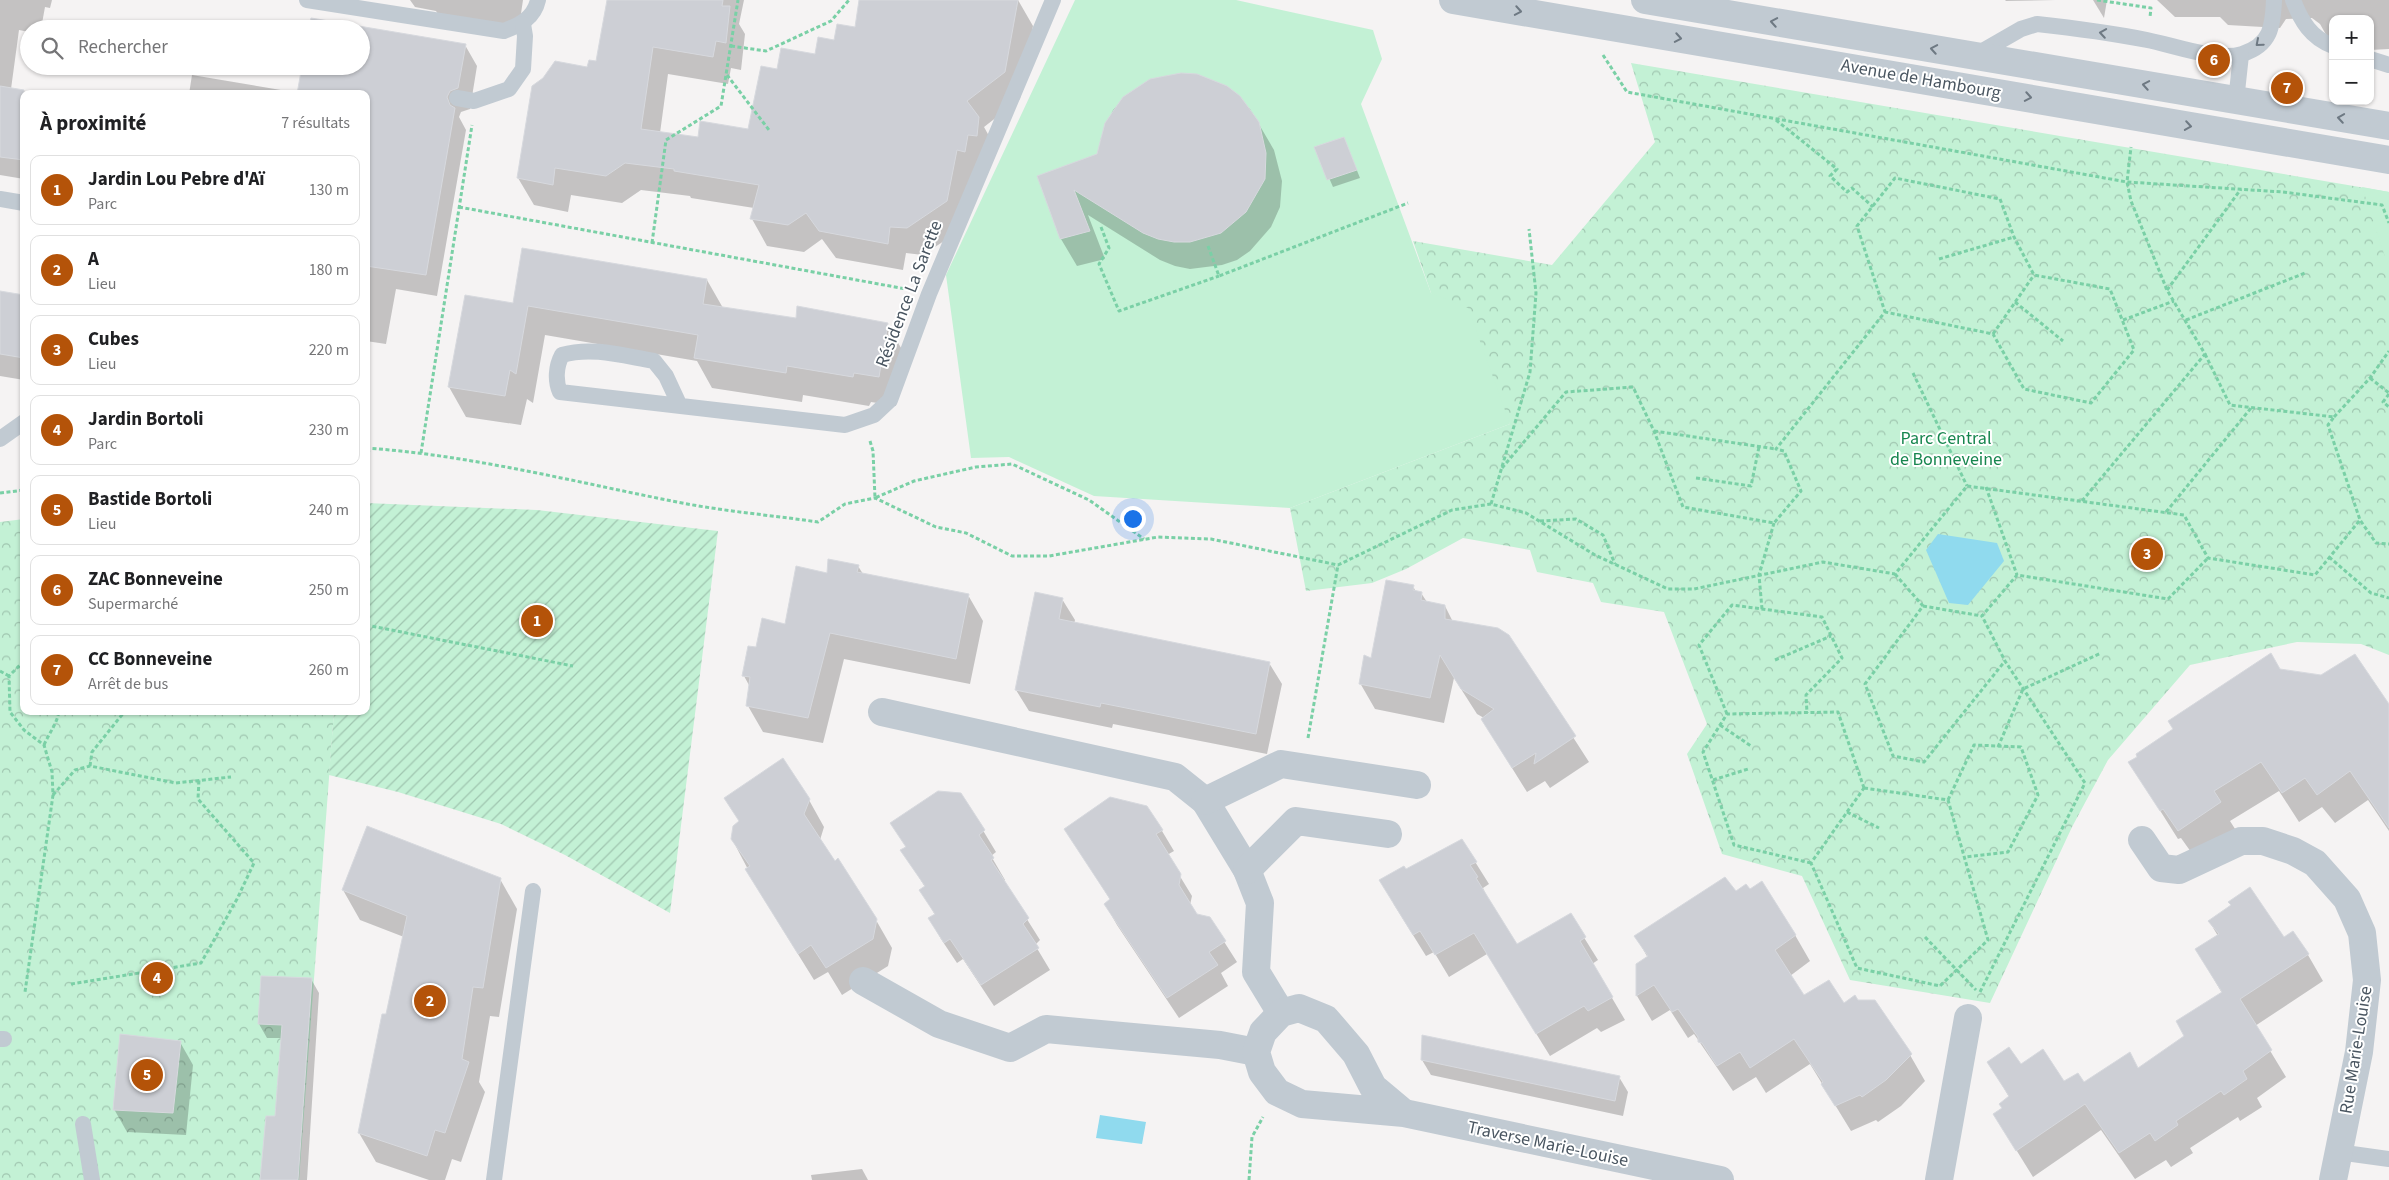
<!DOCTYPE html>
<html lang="fr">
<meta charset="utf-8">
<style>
body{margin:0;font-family:"Source Sans 3",sans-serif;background:#f2f2f2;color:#202124}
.controls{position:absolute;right:15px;top:15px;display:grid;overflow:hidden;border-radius:10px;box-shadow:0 1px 4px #0004}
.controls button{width:45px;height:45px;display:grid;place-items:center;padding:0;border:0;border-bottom:1px solid #e0e0e0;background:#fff;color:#202124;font:25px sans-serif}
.you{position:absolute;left:1132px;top:518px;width:18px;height:18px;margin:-12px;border:4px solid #fff;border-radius:50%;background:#1a73e8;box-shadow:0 0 0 8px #1a73e833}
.badge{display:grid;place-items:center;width:32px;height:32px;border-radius:50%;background:#b45309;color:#fff;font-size:16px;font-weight:700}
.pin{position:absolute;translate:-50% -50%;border:2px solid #fff;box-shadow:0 1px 5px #0006}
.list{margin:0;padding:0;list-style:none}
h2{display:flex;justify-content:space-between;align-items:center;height:65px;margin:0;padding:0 20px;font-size:21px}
h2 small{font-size:16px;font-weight:400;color:#757577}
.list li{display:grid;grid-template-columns:32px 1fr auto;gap:15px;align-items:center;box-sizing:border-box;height:70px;margin:0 10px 10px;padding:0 10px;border:1px solid #e0e0e0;border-radius:10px}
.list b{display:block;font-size:19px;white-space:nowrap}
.list p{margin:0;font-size:16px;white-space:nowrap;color:#757577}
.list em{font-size:16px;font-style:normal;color:#757577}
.icon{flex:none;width:28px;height:28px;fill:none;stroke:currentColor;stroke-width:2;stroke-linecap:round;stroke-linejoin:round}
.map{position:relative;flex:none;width:2389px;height:1180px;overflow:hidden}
.search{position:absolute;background:#fff;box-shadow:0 1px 4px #0004;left:20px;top:20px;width:350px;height:55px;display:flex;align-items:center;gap:12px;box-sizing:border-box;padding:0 18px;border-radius:28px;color:#757577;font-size:19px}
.panel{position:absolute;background:#fff;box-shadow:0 1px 4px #0004;left:20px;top:90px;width:350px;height:625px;border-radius:10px}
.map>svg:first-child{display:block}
</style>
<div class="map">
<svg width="2389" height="1180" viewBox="0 0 2389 1180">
<defs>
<pattern id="forest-crowns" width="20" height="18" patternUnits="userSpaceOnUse" patternTransform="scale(1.25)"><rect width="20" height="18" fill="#c3f1d5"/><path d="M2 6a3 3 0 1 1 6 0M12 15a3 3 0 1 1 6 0" fill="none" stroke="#a0c6b0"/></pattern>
<pattern id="garden-furrows" width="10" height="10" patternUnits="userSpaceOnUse" patternTransform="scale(1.25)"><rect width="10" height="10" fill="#c3f1d5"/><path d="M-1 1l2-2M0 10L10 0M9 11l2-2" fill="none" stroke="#a0c6b0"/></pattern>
</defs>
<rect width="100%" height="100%" fill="#f5f3f3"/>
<!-- forest -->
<g fill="url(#forest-crowns)">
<polygon points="1631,63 2389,192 2389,655 2361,644 2297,642 2190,665 2108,760 2072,827 1990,1003 1850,980 1802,876 1722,854 1687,754 1707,724 1664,612 1601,602 1593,583 1537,572 1530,550 1463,538 1406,569 1372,583 1306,591 1290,508 1510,424 1431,293 1413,241 1552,265 1655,142"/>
<polygon points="24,519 24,711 334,711 299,1180 0,1180 0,522"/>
</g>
<!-- garden -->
<polygon fill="url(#garden-furrows)" points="366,503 537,510 718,531 670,913 565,855 501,824 398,792 329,775 334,711 366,711"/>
<!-- pitch -->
<g fill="#c3f1d5">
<polygon points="1075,0 1236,0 1373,30 1382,59 1361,104 1431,293 1468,308 1510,424 1290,508 1094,496 1009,457 971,458 946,275"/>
<polygon points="2362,187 2389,192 2389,269"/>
</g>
<!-- water -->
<g fill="#90daee">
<polygon points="1938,534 1997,543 2004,561 1968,605 1949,603 1926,550"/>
<polygon points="1100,1115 1146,1122 1142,1144 1096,1138"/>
</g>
<!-- shadow -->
<g fill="#0003">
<polygon points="0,0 52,0 50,8 45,7 41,29 29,29 29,32 19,30 11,89 35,94 24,94 24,179 0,175"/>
<polygon points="410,0 523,0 519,27 440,17 436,11 415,7"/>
<polygon points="609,0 744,0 739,24 745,34 741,70 731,68 728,84 668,74 660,133 699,138 749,130 778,70 816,55 856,29 860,0 1018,0 1033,26 1020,99 984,127 994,145 962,229 923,255 906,253 903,270 836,258 822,239 804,252 767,246 752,219 754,208 691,198 690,196 641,190 622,203 571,195 568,212 534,205 518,178 588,69 597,62"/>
<polygon points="2005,0 2056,0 2006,1"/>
<polygon points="2093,0 2107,0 2104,18"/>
<polygon points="2157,0 2389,0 2389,49 2370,50 2370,19 2333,19 2333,47 2320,24 2312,18 2286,19 2280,28 2228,25 2220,17 2175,17"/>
<polygon points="312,19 465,45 477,66 470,109 461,112 459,117 466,130 437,296 396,289 386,344 366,341 366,94 189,94 192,75 299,93 361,66 361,29"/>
<polygon points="1197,75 1226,87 1250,109 1274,150 1282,181 1280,207 1271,227 1250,251 1237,260 1222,265 1190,269 1175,266 1160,260 1088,215 1105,259 1077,266 1061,239 1039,177 1098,155 1101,138 1113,110 1124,98 1150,80 1165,76"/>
<polygon points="1347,146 1360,178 1333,187 1316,148"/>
<polygon points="707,280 723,308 797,319 887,324 904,353 896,406 871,402 869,406 803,395 802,402 712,388 697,361 545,335 533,403 527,399 521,425 466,417 449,387 514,304"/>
<polygon points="0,292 24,296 24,380 0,376"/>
<polygon points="858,566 863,574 968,595 983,621 970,684 844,659 823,743 763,732 748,706 750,687 744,676 757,649 786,625 828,574"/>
<polygon points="1413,586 1416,592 1421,593 1427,602 1445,606 1453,622 1508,636 1589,762 1550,788 1545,781 1527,792 1497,744 1482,719 1484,718 1477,714 1454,678 1444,723 1375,709 1360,683"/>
<polygon points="1062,599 1075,620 1074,624 1269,663 1282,684 1267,754 1113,724 1112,728 1029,711 1016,690"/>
<polygon points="2279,670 2389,707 2389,831 2368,800 2335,823 2322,807 2299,822 2279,791 2230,821 2237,832 2196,859 2181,838 2178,839 2130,763"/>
<polygon points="961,794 996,852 991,856 1005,880 1003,881 1040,940 1035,945 1050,970 994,1006 963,959 957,963 941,939 929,918 935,915 921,890 925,887 902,850"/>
<polygon points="809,800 824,827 820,840 876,920 892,948 888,966 842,995 828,972 814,980 762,896 732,839"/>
<polygon points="1066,829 1162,831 1174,851 1167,855 1192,896 1190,905 1196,915 1209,918 1237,962 1221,973 1228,986 1179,1018 1117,925 1105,904 1111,901"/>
<polygon points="1462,841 1489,884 1483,888 1489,901 1516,945 1570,915 1598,960 1592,964 1625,1020 1601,1032 1597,1028 1550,1056 1487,954 1449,977 1434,952 1426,956 1393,903 1406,871"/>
<polygon points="500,879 517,909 499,1017 490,1016 479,1082 485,1092 461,1162 452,1159 445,1180 429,1180 376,1162 359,1133 404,937 360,920 343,890"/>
<polygon points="1735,892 1795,935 1810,961 1790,976 1803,997 1844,1005 1910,1055 1925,1081 1901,1106 1878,1122 1876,1120 1851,1131 1810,1064 1766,1093 1756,1077 1733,1091 1694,1034 1688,1038 1670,1010 1652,1021 1637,996 1637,964 1648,958 1636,937"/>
<polygon points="2209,921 2284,938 2308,955 2323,981 2255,1026 2286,1077 2257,1098 2262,1107 2240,1121 2238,1117 2190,1148 2193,1153 2171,1167 2166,1160 2135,1179 2101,1130 2033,1177 1994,1114 2003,1109 2009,1097 1989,1062 2021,1066 2064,1083 2084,1084 2139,1069 2186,1036 2222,993 2196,949 2218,936"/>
<polygon points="311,979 319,993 307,1180 261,1180 276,1118 282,1038 267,1038 259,1024"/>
<polygon points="180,1042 193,1065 186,1135 127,1132 114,1109"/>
<polygon points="1422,1060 1619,1077 1628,1092 1623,1116 1431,1075"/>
<polygon points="862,1169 868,1180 812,1180 811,1175"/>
</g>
<!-- building -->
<g fill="#cdcfd5" stroke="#d7d9de">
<polygon points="607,0 723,0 722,6 730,6 726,43 716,41 713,57 653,47 641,129 698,137 700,121 748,129 761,66 777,69 781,48 815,54 818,37 834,40 837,24 855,27 859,0 1018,0 1005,72 967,101 979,117 977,136 968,135 965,152 957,150 947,201 907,228 890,227 888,244 819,231 806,213 788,225 750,219 759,185 674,171 674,169 625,163 606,176 555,168 553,185 517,178 532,86 543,78 555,61 587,67 589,60 596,61"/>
<polygon points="311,18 466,44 458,88 450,91 447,97 450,105 455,108 426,275 366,266 366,94 297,94 302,66 361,66 361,29 309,29"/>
<polygon points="1181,73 1197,74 1227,86 1240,96 1259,122 1266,153 1265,179 1246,212 1221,233 1190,242 1174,242 1158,239 1143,233 1074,190 1090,231 1060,239 1037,176 1097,154 1105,123 1123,97 1150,79"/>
<polygon points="0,86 24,90 24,160 0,157"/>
<polygon points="1344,137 1357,170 1327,180 1314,147"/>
<polygon points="522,248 707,279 703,304 796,318 797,306 888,323 879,377 854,373 853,377 787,366 786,373 694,358 698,335 528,306 516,374 510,370 505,396 448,387 465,295 513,303"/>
<polygon points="0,291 24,295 24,358 0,354"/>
<polygon points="828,559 859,565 857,572 969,594 956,659 830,633 808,718 746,706 750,677 742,676 748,646 756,647 762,618 785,624 796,566 827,573"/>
<polygon points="1386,580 1414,585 1413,590 1422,592 1421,600 1445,605 1445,619 1498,628 1509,635 1576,736 1534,764 1536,753 1512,768 1481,719 1494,709 1461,689 1440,655 1430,698 1359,684 1364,655 1371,658"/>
<polygon points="1035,592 1063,598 1059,619 1270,662 1256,734 1101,703 1100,707 1015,690"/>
<polygon points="2271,653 2280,669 2321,675 2355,654 2389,704 2389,828 2350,771 2317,795 2305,778 2282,793 2261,762 2214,791 2221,802 2178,831 2163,809 2160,811 2128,762 2137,757 2136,754 2173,729 2168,721"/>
<polygon points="783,758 810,799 804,814 835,861 838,858 877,919 873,939 826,968 811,945 798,954 745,869 750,866 731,839 733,826 739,821 724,798"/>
<polygon points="938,791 961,793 985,830 979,835 994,858 991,860 1029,918 1023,924 1039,948 981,985 950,939 944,943 928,918 935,914 919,890 925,886 900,850 906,847 890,823"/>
<polygon points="1110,797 1147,806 1163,830 1156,834 1181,874 1179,885 1197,914 1210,917 1226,941 1209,952 1218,965 1167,998 1104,904 1110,899 1064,829"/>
<polygon points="367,826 501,878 483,988 473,987 462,1059 469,1062 445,1133 435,1130 427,1156 358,1133 382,1014 386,1014 407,916 342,890"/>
<polygon points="1462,839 1477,862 1470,865 1478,877 1476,878 1517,944 1571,913 1586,937 1580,941 1613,997 1588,1011 1584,1006 1536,1034 1474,933 1435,955 1420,931 1413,935 1379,880 1404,866 1406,869"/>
<polygon points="1725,877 1736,891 1746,884 1750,889 1762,881 1796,935 1775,950 1804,995 1829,980 1844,1003 1855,995 1858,1000 1875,1000 1912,1054 1886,1080 1862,1097 1860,1095 1835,1106 1821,1084 1823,1082 1794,1039 1750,1068 1740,1052 1717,1066 1702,1043 1698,1042 1698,1037 1678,1009 1672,1012 1654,985 1636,996 1636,964 1648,956 1634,936"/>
<polygon points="2250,887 2284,937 2293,931 2309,954 2240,999 2272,1050 2243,1071 2247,1079 2224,1095 2221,1091 2176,1121 2178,1125 2155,1141 2150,1133 2119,1153 2085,1104 2016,1151 1993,1114 2002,1108 1999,1104 2009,1096 1987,1062 2009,1047 2021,1064 2043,1049 2064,1081 2078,1073 2084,1082 2130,1052 2138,1068 2184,1036 2176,1021 2222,992 2195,949 2219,934 2208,921 2231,905 2228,902"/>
<polygon points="261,976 312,978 298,1180 260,1180 266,1116 275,1116 282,1025 258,1024"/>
<polygon points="120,1034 181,1041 173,1113 113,1110"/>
<polygon points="1422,1035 1620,1076 1615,1101 1421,1060"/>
</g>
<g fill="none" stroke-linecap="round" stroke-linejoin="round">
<!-- path -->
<g stroke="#7ad0a6" stroke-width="3" stroke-dasharray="4 2.5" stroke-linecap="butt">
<polyline points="2097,0 2151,8 2150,17"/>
<polyline points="731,46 766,51 831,21 849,0"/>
<polyline points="1603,55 1627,92 2127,182 2283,192 2382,205 2389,223"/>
<polyline points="727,75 769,130"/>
<polyline points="1776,120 1837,169 1830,176 1847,192 1852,188 1873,207"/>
<polyline points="459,207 906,289"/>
<polyline points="1101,227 1109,248 1099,264 1119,311 1219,276"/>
<polyline points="652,243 666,140 721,106 738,0"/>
<polyline points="1208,246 1219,276 1408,203"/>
<polyline points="1939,259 2014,237"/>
<polyline points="2167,290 2241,189"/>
<polyline points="2015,302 2063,341"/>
<polyline points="2123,320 2174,301"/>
<polyline points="2186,320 2305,273"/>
<polyline points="1993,334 2034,275"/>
<polyline points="2205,354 2230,405 2334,417 2328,425 2360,520"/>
<polyline points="1913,373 1967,486"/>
<polyline points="2370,378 2389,393"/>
<polyline points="2389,394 2383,402 2389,407"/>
<polyline points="2334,417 2370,378 2389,351"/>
<polyline points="1654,431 1776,449"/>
<polyline points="870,441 873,451 875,498 914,481 976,467 1012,464 1089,500 1144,539"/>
<path d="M366 448C469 455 571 481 672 501 720 511 770 515 818 522L845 504 875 498 936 527 966 533 1012 556H1049L1158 537 1211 539 1338 565 1452 510 1491 504 1526 513 1595 555 1668 589H1694L1823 562 1895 574 1967 486 2184 515 2208 558 2315 575 2360 520 2376 543 2389 544"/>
<polyline points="421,453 472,125"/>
<polyline points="1502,468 1566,392 1633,387 1654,431 1683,507 1774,523 1801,491 1784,451 1776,449 1885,312 1857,226 1895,178 2000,199 2014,237 2034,275 2110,289 2134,350 2091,403 2024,389 1993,334 1885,312"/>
<polyline points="366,474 369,448"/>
<polyline points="1696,478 1751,486 1759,447"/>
<polyline points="1986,487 2017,575"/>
<polyline points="0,493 24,490"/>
<polyline points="2082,501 2205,354 2167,290 2131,201 2127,182 2131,147"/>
<polyline points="1491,504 1530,372 1536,293 1529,229"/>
<polyline points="2166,512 2251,408"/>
<polyline points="1540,521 1576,519 1603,535 1615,564"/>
<polyline points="2329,557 2371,593 2389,598"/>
<polyline points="1895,574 1923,606 1865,684 1893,756 1924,762 2005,661"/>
<polyline points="1923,606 1982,616"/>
<polyline points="1762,609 1759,575 1774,523"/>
<polyline points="24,612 24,637"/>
<polyline points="366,625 573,666"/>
<polyline points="1775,660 1831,636"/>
<polyline points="24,661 9,676 10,712 24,730 44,745 52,772 53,795 25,992"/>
<polyline points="0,671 9,676"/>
<polyline points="1727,714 1699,645 1732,605 1822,617 1842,658 1806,695 1807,713"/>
<polyline points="1720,725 1751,746"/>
<polyline points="1308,738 1338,565"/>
<path d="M44 745C49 733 57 724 59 711"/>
<polyline points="1998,747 2023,689 2101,653"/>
<polyline points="90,766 92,752 125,711"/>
<polyline points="1713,780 1748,769"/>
<polygon points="1864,788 1948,800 1988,940 1940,986 1857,968 1811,863"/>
<polyline points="53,795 75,770 90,766 176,783 231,777"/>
<polyline points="1948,800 1974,745 2021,747 2038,795 2008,852 1965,857"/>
<polyline points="1847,812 1879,828"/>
<polyline points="1811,863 1734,845 1703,752 1727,714 1838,712 1864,788"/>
<polyline points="1925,937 1976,990"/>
<polyline points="71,984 201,963 237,899 254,863 198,799 199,780"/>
<polyline points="1980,992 2085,783 2005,661 1982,616 2017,575 2168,599 2208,558"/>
<polyline points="1249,1180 1252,1137 1263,1117"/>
</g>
<!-- service -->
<g stroke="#c1cad2" stroke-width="16">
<path d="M307 0 504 31C520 25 534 18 538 0"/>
<path d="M2293 0C2301 21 2311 38 2333 46"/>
<path d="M1974 56 2021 29 2037 24C2074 28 2111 33 2147 40 2173 45 2218 62 2242 54 2271 45 2273 26 2274 0"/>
<polyline points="2370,59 2389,65"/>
<polyline points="457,98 474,101 509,89 523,69 525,36 523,24"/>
<polyline points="2236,101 2241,55"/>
<polyline points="0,199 24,203"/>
<path d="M679 404 666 376 654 361C624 356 592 346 562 355 556 366 555 381 560 392L845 425 874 415 890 400 929 294 1053 0"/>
<polyline points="0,439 24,422"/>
<polyline points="0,1039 4,1039"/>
<polyline points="83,1124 92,1180"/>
<polyline points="2338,1152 2389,1159"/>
<polyline points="494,1180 533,891"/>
</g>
<!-- minor -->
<g stroke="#c1cad2" stroke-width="28">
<polyline points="882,712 1175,777 1205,801 1247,870 1260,903 1256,972 1281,1013"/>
<polyline points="1205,801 1281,764 1417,785"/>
<polyline points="2142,840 2161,868 2179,870 2241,841 2263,841 2293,851 2315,863 2347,899 2362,933 2367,980 2359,1052 2333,1180"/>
<polyline points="1247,870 1296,821 1388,834"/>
<polyline points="863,981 939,1024 1010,1048 1046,1029 1220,1045 1256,1052"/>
<polyline points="1404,1113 1373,1087 1356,1054 1326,1019 1299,1008 1281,1013 1263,1032 1256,1052 1262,1072 1277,1092 1302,1104 1404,1113 1720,1180"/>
<polyline points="1939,1180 1968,1018"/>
</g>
<!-- tertiary -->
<g stroke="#c1cad2" stroke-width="28">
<polyline points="1453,0 2389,160"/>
<polyline points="1645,0 2389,126"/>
</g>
</g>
<!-- one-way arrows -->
<defs><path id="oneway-chevron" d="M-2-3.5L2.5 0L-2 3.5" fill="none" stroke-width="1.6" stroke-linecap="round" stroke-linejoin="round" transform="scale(1.25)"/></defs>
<g stroke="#6e7983">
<use href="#oneway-chevron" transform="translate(1518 11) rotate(10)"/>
<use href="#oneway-chevron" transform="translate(1774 22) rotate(-170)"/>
<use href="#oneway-chevron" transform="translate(2103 33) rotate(-171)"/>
<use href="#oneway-chevron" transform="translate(1678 38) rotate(10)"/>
<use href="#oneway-chevron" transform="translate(2259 43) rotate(139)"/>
<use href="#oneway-chevron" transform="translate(1934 49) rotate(-170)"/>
<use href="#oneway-chevron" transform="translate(2146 85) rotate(-170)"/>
<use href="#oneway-chevron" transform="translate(2028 97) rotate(10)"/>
<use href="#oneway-chevron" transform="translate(2341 118) rotate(-171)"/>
<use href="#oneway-chevron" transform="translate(2188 126) rotate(9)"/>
</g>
<g text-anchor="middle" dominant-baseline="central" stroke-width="4" stroke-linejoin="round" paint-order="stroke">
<!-- street labels -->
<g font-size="18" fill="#4a5661" stroke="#fff">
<text transform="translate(1921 79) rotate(10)">Avenue de Hambourg</text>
<text transform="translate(909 294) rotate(-69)">Résidence La Sarette</text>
<text transform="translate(2356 1050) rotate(-81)">Rue Marie-Louise</text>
<text transform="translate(1548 1144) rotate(12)">Traverse Marie-Louise</text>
</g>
<!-- park labels -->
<g font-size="18" fill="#17864f" stroke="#fff">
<text x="1946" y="438">Parc Central<tspan x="1946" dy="21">de Bonneveine</tspan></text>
</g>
</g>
</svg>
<div class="controls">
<button>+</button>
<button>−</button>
</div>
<div class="you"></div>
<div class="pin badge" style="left:537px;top:621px">1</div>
<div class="pin badge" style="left:430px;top:1001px">2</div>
<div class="pin badge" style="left:2147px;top:554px">3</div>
<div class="pin badge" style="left:157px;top:978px">4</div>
<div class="pin badge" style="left:147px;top:1075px">5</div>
<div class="pin badge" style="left:2214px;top:60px">6</div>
<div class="pin badge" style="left:2287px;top:88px">7</div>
<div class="search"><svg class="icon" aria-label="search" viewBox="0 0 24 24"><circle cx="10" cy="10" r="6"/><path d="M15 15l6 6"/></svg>Rechercher</div>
<section class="panel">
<h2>À proximité<small>7 résultats</small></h2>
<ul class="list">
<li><span class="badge">1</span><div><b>Jardin Lou Pebre d'Aï</b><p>Parc</p></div><em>130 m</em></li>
<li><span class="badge">2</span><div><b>A</b><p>Lieu</p></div><em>180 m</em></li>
<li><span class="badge">3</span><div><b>Cubes</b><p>Lieu</p></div><em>220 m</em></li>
<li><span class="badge">4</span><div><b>Jardin Bortoli</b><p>Parc</p></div><em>230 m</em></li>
<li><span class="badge">5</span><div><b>Bastide Bortoli</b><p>Lieu</p></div><em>240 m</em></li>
<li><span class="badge">6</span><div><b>ZAC Bonneveine</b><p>Supermarché</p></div><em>250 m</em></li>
<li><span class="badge">7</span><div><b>CC Bonneveine</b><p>Arrêt de bus</p></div><em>260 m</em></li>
</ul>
</section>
</div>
